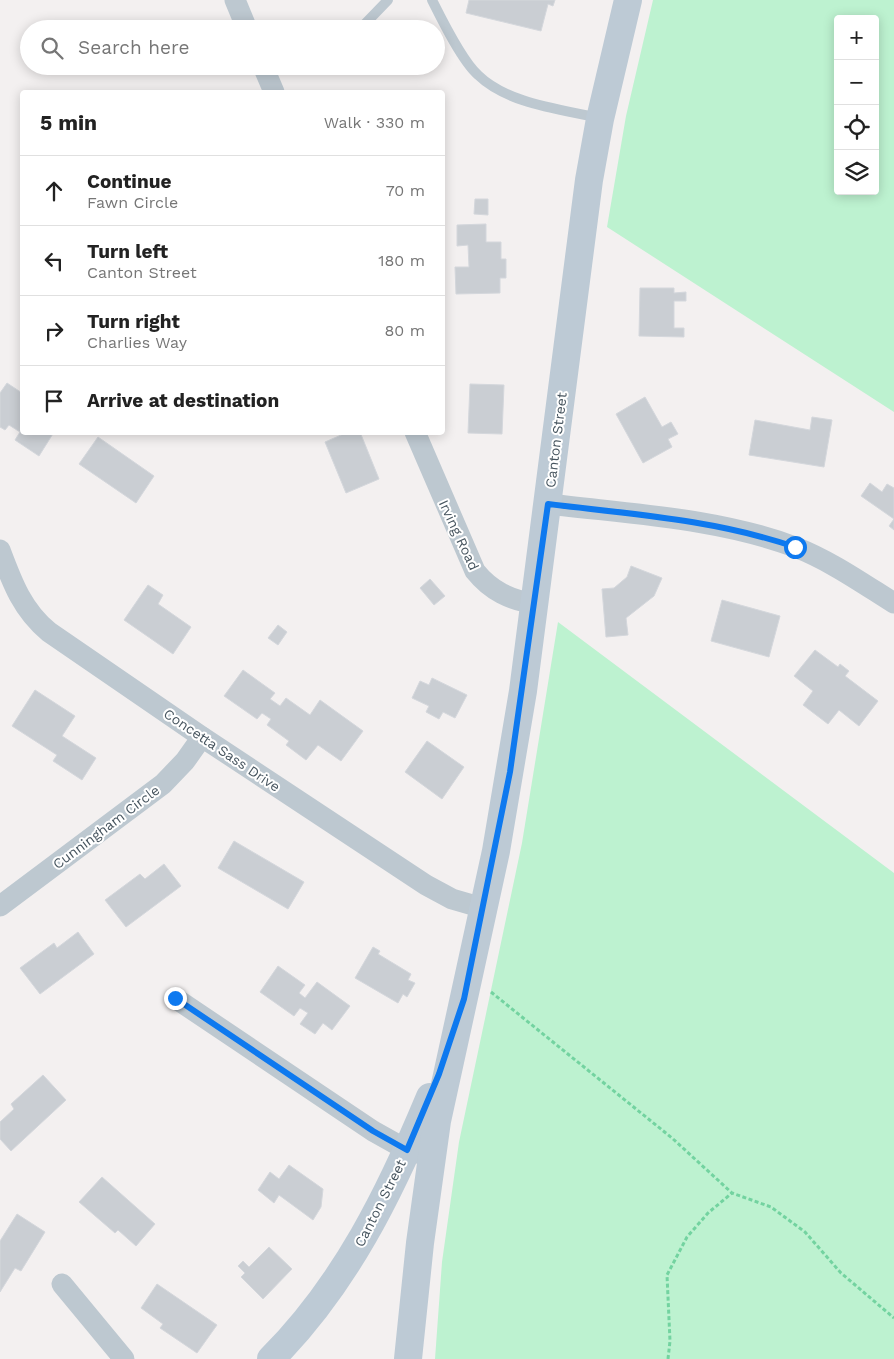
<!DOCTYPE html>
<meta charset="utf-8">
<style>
body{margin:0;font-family:"Work Sans",sans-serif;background:#f6f6f6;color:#222}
.controls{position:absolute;right:15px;top:15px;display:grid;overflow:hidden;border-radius:5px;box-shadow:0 2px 12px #0003}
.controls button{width:45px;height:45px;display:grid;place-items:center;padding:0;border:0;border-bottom:1px solid #e0e0e0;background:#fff;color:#222;font:25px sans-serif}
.stop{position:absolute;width:15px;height:15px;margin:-11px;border:4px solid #0e79ef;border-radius:50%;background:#fff}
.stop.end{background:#0e79ef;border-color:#fff;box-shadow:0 1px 5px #0008}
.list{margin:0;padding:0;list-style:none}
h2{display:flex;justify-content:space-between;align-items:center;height:65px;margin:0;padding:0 20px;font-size:21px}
h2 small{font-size:16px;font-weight:400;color:#767676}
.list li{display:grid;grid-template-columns:32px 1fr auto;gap:15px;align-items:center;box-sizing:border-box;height:70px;padding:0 20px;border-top:1px solid #e0e0e0}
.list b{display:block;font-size:19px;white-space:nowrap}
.list p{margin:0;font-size:16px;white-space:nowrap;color:#767676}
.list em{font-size:16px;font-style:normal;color:#767676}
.icon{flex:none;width:28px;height:28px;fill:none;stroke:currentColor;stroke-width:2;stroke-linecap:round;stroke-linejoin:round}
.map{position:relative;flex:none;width:894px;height:1359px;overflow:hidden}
.search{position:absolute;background:#fff;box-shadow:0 2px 12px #0003;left:20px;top:20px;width:425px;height:55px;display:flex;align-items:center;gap:12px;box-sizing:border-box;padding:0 18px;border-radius:28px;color:#767676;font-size:19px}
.panel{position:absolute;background:#fff;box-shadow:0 2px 12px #0003;left:20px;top:90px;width:425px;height:345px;border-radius:5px}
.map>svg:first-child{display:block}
</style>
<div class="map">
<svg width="894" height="1359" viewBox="0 0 894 1359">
<rect width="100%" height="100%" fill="#f3f0f0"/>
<!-- green -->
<g fill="#bdf2d0" fill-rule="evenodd">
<path d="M653 0H894V412L607 227 626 116ZM838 19H875V191H838Z"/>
<polygon points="558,622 894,873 894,1359 435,1359 442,1262 459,1142 522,843"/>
</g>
<!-- building -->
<g fill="#caced3" stroke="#d4d7dc">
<polygon points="469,0 555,0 553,6 548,4 541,31 466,13"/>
<polygon points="475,199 488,199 488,215 474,214"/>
<polygon points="486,224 486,242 501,242 501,259 506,259 506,278 500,278 500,293 456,294 455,267 469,267 468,245 457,246 457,225"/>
<polygon points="640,288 674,288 674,293 686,292 686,301 674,301 674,328 684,328 684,337 639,336"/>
<polygon points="7,383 22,393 22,432 54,432 39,456 15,440 20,432 9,425 5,430 0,427 0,393"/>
<polygon points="470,384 504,385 502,434 468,433"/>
<polygon points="645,397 662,427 671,422 678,434 668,439 672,447 643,463 616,414"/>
<polygon points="812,417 832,420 824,467 749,455 755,420 810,430"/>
<polygon points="348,432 360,432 379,479 346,493 325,442"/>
<polygon points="98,437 154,476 136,503 79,464"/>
<polygon points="870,483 882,492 887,484 894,488 894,530 889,526 894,519 861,496"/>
<polygon points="631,566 662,578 654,596 626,618 628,635 606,637 602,589 614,588 627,577"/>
<polygon points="430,579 445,596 434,605 420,588"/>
<polygon points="148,585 163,595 158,604 191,627 173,654 124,620"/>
<polygon points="722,600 780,616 769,657 711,641"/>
<polygon points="278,625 287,632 278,645 268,638"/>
<polygon points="815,650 838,667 840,664 849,671 845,676 878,701 859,726 839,710 828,724 803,705 813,691 794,676"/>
<polygon points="243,670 275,693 270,699 280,706 286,698 310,715 320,700 363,731 341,761 318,745 306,760 286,745 289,741 267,725 271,719 262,713 257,719 224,696"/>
<polygon points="432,678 467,695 455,718 443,712 439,719 426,712 429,706 412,698 420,681 429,685"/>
<polygon points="35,690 75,716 62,736 96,758 82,780 53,761 57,755 12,726"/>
<polygon points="427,741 464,767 442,799 405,772"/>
<polygon points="234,841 304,882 288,909 218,868"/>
<polygon points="164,864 181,886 126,927 105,900 140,874 145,879"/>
<polygon points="78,932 94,954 40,994 20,968 54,943 57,948"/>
<polygon points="373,947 380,951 378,954 411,974 408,980 415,983 407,997 403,994 398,1003 355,978"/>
<polygon points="278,966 305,985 299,993 305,998 317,982 350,1006 332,1030 323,1023 315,1034 300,1024 308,1013 300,1008 294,1016 260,992"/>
<polygon points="43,1075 66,1100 11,1151 0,1139 0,1122 14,1109 11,1104"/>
<polygon points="289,1165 323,1189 321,1207 313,1220 279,1195 274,1203 258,1190 270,1172 279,1179"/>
<polygon points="102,1177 155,1224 136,1246 118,1230 115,1233 79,1202"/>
<polygon points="17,1214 45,1232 21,1271 15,1268 0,1292 0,1241"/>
<polygon points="269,1247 292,1269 263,1299 241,1277 245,1273 238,1266 243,1261 249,1267"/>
<polygon points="157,1284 217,1325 197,1353 160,1328 163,1324 141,1308"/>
</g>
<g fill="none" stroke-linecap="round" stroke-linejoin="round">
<!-- path -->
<g stroke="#73d3a0" stroke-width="3" stroke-dasharray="4 2.5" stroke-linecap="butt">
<polyline points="491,992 672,1138 732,1193 771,1207 805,1232 841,1273 894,1318"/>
<polyline points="668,1359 670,1341 667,1275 687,1237 708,1213 732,1193"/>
</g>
<!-- lane -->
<g stroke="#bdc8d0" stroke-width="10">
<path d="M432 0C442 20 462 61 478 75 508 104 560 109 599 118"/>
<polyline points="360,29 388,0"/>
</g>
<!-- street -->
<g stroke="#bdc8d0" stroke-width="21">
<polyline points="235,0 247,29"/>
<polyline points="263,66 274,92"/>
<path d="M415 432 475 571C491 591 510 600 536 604"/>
<path d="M549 504C630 514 718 518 795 547 831 561 862 583 894 603"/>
<path d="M0 550C12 582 22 610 49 632L202 737 426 885 452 899 483 908"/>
<polyline points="0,906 163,784 185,761 202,737"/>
<polyline points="175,998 373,1131 407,1150 421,1154"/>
<polyline points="62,1284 124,1359"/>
</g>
<!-- secondary -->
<g stroke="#bdcad5" stroke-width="28">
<path d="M271 1359C345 1285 390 1193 430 1097"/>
<polyline points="408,1359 420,1243 437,1121 496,851 523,691 589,180 600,119 628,0"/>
</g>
</g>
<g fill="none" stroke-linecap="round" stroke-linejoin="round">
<!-- route -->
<path stroke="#0e79ef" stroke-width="6" d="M175 998 373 1131 407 1150 439 1074 464 999 510 772 548 504C631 514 716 520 795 547"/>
</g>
<g text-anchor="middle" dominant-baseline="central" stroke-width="4" stroke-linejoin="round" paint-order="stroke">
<!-- street labels -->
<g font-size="14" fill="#47555f" stroke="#fff">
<text transform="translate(556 440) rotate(-83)">Canton Street</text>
<text transform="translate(459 535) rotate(65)">Irving Road</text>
<text transform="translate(222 750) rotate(34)">Concetta Sass Drive</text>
<text transform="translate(106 827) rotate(-37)">Cunningham Circle</text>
<text transform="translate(380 1203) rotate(-63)">Canton Street</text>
</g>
</g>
</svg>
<div class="controls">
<button>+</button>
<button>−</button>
<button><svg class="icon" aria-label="locate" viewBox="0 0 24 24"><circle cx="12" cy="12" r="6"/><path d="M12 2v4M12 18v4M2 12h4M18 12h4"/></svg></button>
<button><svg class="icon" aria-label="layers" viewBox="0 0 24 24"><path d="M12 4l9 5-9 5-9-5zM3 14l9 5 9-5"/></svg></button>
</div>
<div class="stop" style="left:795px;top:547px"></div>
<div class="stop end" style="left:175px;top:998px"></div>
<div class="search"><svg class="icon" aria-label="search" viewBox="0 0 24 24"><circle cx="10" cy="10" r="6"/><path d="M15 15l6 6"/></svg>Search here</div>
<section class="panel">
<h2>5 min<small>Walk · 330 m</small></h2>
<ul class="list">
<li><svg class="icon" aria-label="ahead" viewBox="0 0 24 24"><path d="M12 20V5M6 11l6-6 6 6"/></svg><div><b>Continue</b><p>Fawn Circle</p></div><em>70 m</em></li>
<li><svg class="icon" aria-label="left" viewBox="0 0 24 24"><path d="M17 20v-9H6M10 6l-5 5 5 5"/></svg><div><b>Turn left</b><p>Canton Street</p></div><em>180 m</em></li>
<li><svg class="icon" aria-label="right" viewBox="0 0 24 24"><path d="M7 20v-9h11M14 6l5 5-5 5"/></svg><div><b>Turn right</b><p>Charlies Way</p></div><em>80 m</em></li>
<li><svg class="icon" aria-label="arrive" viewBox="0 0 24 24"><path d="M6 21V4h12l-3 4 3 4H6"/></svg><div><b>Arrive at destination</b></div></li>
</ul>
</section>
</div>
